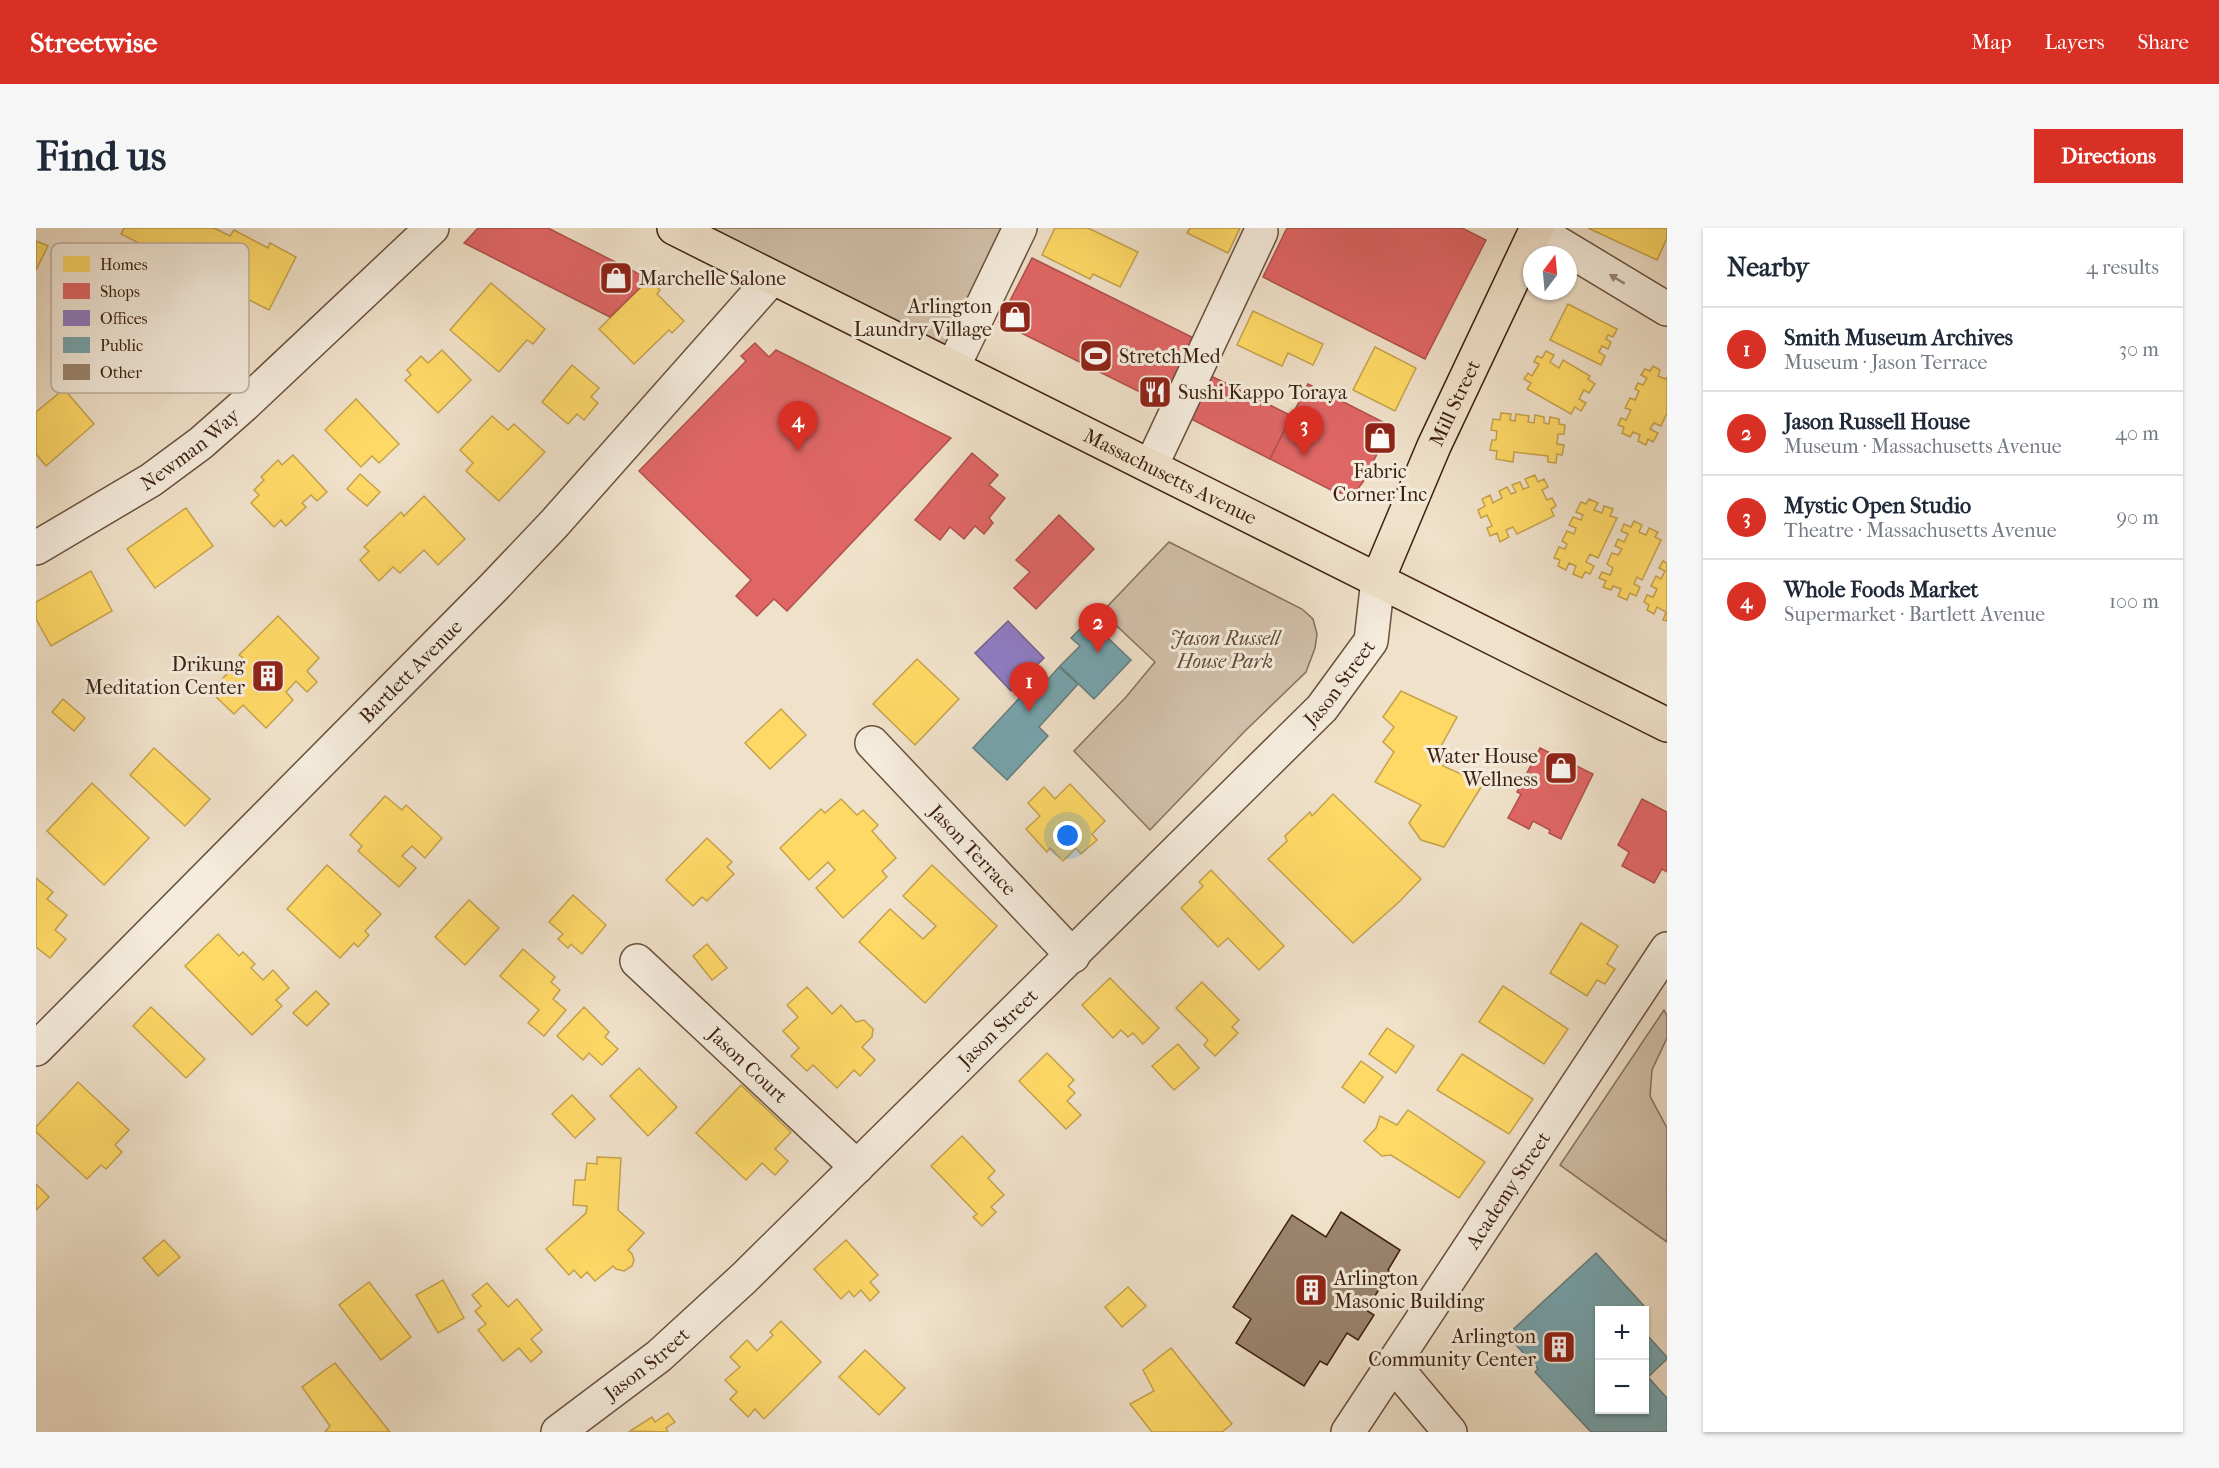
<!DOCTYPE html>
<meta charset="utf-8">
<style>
body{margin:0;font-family:"IM FELL French Canon",serif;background:#f6f6f7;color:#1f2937}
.controls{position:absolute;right:18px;bottom:18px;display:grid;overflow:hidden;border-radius:0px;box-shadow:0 2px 4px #0004}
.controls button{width:54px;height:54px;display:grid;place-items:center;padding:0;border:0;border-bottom:2px solid #e0e1e3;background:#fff;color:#1f2937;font:30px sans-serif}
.compass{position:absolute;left:1487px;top:18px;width:54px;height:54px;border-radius:50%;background:#fff;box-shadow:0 2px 4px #0004;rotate:16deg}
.you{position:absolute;left:1032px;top:608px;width:21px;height:21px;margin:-15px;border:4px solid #fff;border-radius:50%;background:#1a73e8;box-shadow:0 0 0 9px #1a73e833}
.badge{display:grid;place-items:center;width:39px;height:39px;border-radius:50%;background:#d93025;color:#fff;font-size:20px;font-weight:700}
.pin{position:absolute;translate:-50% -50px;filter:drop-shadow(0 2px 3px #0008)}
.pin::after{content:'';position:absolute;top:32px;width:21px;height:18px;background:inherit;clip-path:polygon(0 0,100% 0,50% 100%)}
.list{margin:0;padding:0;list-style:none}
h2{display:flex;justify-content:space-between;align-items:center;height:78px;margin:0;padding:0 24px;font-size:26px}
h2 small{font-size:20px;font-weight:400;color:#747a83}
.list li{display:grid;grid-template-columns:39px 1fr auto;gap:18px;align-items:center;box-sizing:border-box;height:84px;padding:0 24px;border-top:2px solid #e0e1e3}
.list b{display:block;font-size:22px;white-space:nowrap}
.list p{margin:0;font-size:20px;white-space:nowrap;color:#747a83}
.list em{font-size:20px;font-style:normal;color:#747a83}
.map{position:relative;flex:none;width:1631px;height:1204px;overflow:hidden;border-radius:0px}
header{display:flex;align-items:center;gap:36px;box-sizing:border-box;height:84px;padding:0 30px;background:#d93025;color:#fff}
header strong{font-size:28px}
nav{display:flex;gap:33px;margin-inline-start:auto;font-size:21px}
.intro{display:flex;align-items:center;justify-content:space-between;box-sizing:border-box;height:144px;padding:0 36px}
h1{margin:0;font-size:42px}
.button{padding:15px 27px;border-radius:0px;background:#d93025;color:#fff;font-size:21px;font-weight:700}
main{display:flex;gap:36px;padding:0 36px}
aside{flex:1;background:#fff;border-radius:0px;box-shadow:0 2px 4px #0004}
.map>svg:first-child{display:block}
</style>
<header>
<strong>Streetwise</strong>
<nav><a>Map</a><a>Layers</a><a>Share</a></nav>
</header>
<div class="intro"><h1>Find us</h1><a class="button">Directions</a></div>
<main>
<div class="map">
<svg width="1631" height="1204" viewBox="0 0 1631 1204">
<rect width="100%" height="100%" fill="#f0e1ca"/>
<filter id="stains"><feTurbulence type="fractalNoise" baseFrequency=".00333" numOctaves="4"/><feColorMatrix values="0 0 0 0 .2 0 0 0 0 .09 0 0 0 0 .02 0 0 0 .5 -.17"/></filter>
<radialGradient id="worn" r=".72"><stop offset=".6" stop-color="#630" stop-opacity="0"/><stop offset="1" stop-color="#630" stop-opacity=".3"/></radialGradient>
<!-- green -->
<g fill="#d2c0aa" stroke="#88705c" stroke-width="1.5">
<polygon points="638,0 984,0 917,139"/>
<polygon points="1133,314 1266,381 1277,391 1281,406 1279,420 1270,444 1209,503 1114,602 1038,523 1090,469 1119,434 1066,384"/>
<polygon points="1628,782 1631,788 1631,810 1616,842 1614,868 1631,900 1631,1014 1524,937"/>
</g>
<!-- homes -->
<g fill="#ffd966" stroke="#c5a24c" stroke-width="1.5">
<polygon points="88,0 178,0 194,8 198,2 232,20 234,15 260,29 233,82 85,6"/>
<polygon points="1019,0 1052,0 1102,24 1084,59 1057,46 1054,51 1006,27"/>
<polygon points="1154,0 1204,0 1192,25 1151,5"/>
<polygon points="1552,0 1631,0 1631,10 1621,32"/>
<polygon points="0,13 12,18 0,42"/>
<polygon points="613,51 624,62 621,66 648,93 636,105 633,102 598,136 563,101"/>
<polygon points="455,55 509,101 497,116 491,112 463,144 414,102"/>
<polygon points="1532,76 1581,101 1577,109 1572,107 1570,111 1575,114 1572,121 1566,118 1563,124 1569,128 1565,137 1514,112"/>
<polygon points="1217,83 1287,116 1277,137 1252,125 1246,138 1201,117"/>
<polygon points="1339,119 1380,140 1359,183 1317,162"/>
<polygon points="406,122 435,152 402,185 369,152 375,147 371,142 385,128 392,135"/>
<polygon points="1510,123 1518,127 1514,134 1523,140 1527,132 1554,148 1552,151 1559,156 1553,165 1548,162 1543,171 1550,175 1545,183 1539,179 1535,186 1491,161 1495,155 1488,151 1492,145 1496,148 1503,136 1498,134 1501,128 1506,130"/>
<polygon points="536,137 563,160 555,169 562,175 548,192 541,186 532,196 506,174"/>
<polygon points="1617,138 1624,142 1622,148 1630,151 1631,149 1631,185 1625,198 1618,195 1614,201 1622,205 1617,214 1612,211 1610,217 1602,213 1604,207 1597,204 1594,209 1586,205 1588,199 1582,197 1585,190 1590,192 1595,182 1589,180 1594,170 1599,172 1603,163 1599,161 1602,155 1607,157 1611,150 1605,147 1609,141 1614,143"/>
<polygon points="28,161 58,196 10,238 0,226 0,184"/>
<polygon points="320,171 363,216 343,235 336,228 325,239 289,202"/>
<polygon points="1465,185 1475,186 1474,192 1479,193 1480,186 1493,188 1492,194 1498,195 1499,187 1508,189 1508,195 1513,196 1514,189 1523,191 1523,196 1529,197 1528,206 1522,206 1521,216 1528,217 1526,227 1521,226 1520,235 1512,234 1512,228 1478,224 1477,234 1460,231 1461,223 1454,222 1456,212 1460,212 1461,203 1455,202 1457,191 1464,192"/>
<polygon points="456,188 472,202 478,196 509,224 463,273 430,243 437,235 424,222"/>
<polygon points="257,227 291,264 281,273 275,267 266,275 270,279 250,298 245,292 238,299 215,275 223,267 218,262 228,252 225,249 242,232 246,237"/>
<polygon points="324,246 344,264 331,278 311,261"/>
<polygon points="1499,247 1502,254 1508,251 1512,259 1506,262 1511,272 1516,270 1520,278 1515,281 1518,288 1481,306 1477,299 1470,302 1473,309 1464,314 1461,305 1454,308 1451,300 1456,298 1451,287 1445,290 1442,282 1449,278 1446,271 1454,267 1457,275 1466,270 1463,263 1471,259 1475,266 1480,264 1476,257 1484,254 1487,261 1493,259 1489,251"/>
<polygon points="388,268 429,311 402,337 388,322 364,345 357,339 343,353 324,332 333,323 328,319 365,284 368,288"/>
<polygon points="1553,271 1562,275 1558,282 1566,285 1568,278 1577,281 1574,288 1581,290 1562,330 1554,326 1550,334 1558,338 1554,346 1549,344 1546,350 1537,346 1540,338 1533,335 1530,342 1522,338 1524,332 1518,330 1523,319 1529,321 1531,316 1526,313 1531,303 1538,306 1540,300 1533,297 1537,289 1545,292 1547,287 1540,284 1545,274 1550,276"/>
<polygon points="150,280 177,318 119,360 91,321"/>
<polygon points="1598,293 1606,297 1603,304 1610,307 1613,300 1622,304 1619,309 1625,312 1606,352 1601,349 1598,356 1604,359 1600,368 1594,365 1591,372 1582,368 1585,361 1577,358 1575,362 1567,359 1570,353 1563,350 1566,344 1574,347 1577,340 1571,336 1576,325 1582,327 1586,321 1579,318 1582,311 1588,314 1592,306 1585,303 1588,296 1595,299"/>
<polygon points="1627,333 1631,335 1631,393 1627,392 1630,384 1621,379 1618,386 1611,382 1613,377 1608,374 1611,367 1617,369 1621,361 1615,358 1620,348 1625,351 1629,343 1623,340"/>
<polygon points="55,343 76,383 15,418 0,391 0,374"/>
<polygon points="242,388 283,430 271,443 281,454 271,464 260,453 250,464 257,472 230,500 207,477 198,486 178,467 187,458 183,454 207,430 203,427"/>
<polygon points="881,431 923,471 879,517 837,476"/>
<polygon points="1365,463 1421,489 1404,520 1413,526 1407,538 1447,556 1408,619 1385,612 1373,595 1385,577 1339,554 1358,524 1347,514 1358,499 1347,489"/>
<polygon points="27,471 49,490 38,503 16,484"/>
<polygon points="745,481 770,507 734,541 709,515"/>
<polygon points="118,520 174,571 149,598 94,547"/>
<polygon points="56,555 113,610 68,657 11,603"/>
<polygon points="1034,556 1069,593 1056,606 1061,612 1045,626 1040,620 1027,633 1014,620 1011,624 990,601 1004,588 992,575 1008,559 1019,571"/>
<polygon points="1297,566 1385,651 1364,673 1317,715 1232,631 1251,613 1249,608 1274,584 1276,588"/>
<polygon points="349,568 366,582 370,577 406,610 389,630 376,618 366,628 380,640 363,659 322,623 326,618 314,607"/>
<polygon points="805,571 821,587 827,582 842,597 836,603 860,630 846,643 851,649 807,690 780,660 799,642 792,634 773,652 744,620 785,581 789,585"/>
<polygon points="671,610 696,634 691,639 698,646 671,673 666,669 657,678 630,652"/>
<polygon points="291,637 345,686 329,703 333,707 322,719 318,715 304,730 251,681"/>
<polygon points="896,637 961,698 889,775 823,714 854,681 887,711 900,698 867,668"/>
<polygon points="1175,642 1248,718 1223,742 1192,710 1182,719 1145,680 1167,658 1163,654"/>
<polygon points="0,650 17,664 11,671 31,687 19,702 30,711 14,730 0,719"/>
<polygon points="537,667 570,697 546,726 535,716 532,720 522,711 527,706 513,694"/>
<polygon points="433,672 463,700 429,737 399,709"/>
<polygon points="1545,695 1582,718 1571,736 1579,741 1569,756 1561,752 1551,768 1514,745"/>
<polygon points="182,706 203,728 207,724 219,736 215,740 227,752 237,742 253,760 240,772 246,778 216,807 149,738"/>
<polygon points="671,716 691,740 676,752 657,728"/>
<polygon points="487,721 519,749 515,754 524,762 517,771 530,782 508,808 492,795 503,782 464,748"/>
<polygon points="1074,750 1123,800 1107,816 1097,805 1092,809 1085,802 1077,810 1046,777"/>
<polygon points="1166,754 1203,792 1196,799 1202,805 1179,828 1168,817 1172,812 1140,780"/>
<polygon points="1467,758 1532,801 1508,836 1443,794"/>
<polygon points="771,759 796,786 805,777 820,794 828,792 837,801 836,809 826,819 839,832 824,848 818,842 801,860 777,837 771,843 755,828 763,820 747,803 762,789 751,777"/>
<polygon points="280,763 293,776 271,798 257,785"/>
<polygon points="115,779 169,831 150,850 97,798"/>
<polygon points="548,779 573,804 569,809 582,821 566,837 553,825 547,832 521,808"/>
<polygon points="1351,800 1378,818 1360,845 1333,826"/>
<polygon points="1142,816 1163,840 1138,862 1116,838"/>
<polygon points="1011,825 1038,852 1032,858 1039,865 1031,873 1045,887 1030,901 983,853"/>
<polygon points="1426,826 1497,871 1473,906 1401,862"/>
<polygon points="1325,833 1347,849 1328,875 1306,859"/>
<polygon points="603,840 641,879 612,908 574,868"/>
<polygon points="42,854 93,902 79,917 86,924 70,941 65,937 51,951 0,904 0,899"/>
<polygon points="705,857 755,904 739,921 752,933 739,947 726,935 710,952 660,905"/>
<polygon points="536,867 559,891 539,910 516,886"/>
<polygon points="1372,882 1449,934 1423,970 1355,927 1346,928 1328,913 1340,900 1344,888 1361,897"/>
<polygon points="926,908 959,943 952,950 968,967 955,979 960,984 946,998 937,989 941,986 895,938"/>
<polygon points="561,929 585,930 582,982 608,1005 592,1022 596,1026 598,1032 596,1038 588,1043 580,1041 577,1038 559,1053 551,1044 545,1050 538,1042 533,1047 510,1021 550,985 551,978 537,977 539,952 549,952 551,935 561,936"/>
<polygon points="0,956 13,969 0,982"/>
<polygon points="128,1012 144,1029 122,1048 107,1030"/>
<polygon points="810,1012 842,1047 834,1054 843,1064 834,1073 825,1062 818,1069 813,1063 805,1071 778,1041"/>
<polygon points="407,1052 428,1090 402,1105 380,1067"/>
<polygon points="333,1054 375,1109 345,1132 303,1077"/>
<polygon points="451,1055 472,1079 481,1071 506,1102 495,1111 506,1124 495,1134 483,1120 467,1133 442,1102 450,1096 439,1083 445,1078 436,1067"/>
<polygon points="1092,1059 1110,1078 1086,1099 1069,1079"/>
<polygon points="745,1093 785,1134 728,1191 719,1181 712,1189 694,1171 701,1164 689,1152 704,1139 694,1129 711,1112 721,1123 737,1107 734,1104"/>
<polygon points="1135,1120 1196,1196 1186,1204 1116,1204 1094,1176 1118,1163 1107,1142"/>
<polygon points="829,1122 869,1160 843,1187 803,1149"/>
<polygon points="299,1135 354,1204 289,1204 294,1198 266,1159"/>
<polygon points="632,1185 639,1194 630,1200 632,1204 594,1203 616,1189 619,1194"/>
</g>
<!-- shops -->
<g fill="#e06666" stroke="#af514c" stroke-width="1.5">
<polygon points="442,0 512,0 613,51 574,89 428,15"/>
<polygon points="1251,0 1426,0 1450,12 1389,131 1227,49"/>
<polygon points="996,30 1162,112 1130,177 963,94"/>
<polygon points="719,115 733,129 740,122 915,210 751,383 738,371 721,388 700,368 715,352 603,243 710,133 705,128"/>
<polygon points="1175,148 1256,188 1234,231 1153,190"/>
<polygon points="1272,156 1355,198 1327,254 1321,262 1311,266 1299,264 1234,231"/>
<polygon points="936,225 962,247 953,257 969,270 953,290 957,295 948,306 939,298 928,311 914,299 904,312 879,292"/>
<polygon points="1023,287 1058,321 1000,381 978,360 994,344 980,332"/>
<polygon points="1504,520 1557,546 1525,611 1513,605 1514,602 1497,593 1493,601 1472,590 1485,566 1481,564"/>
<polygon points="1606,571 1631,584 1631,644 1626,641 1618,655 1586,638 1593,624 1582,617"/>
</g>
<!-- offices -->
<polygon fill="#8e7cc3" stroke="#76618d" stroke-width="1.5" points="972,393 1008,430 975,463 939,425"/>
<!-- public -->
<g fill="#76a5af" stroke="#657d7f" stroke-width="1.5">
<polygon points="1053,392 1095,432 1058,471 1024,438 1044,418 1035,410"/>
<polygon points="1023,439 1042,456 1003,499 1012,508 971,552 937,520 1001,451 1007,457"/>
<polygon points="1560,1025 1608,1078 1603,1082 1564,1082 1564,1182 1608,1182 1608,1109 1611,1107 1631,1129 1631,1131 1612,1149 1631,1170 1631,1204 1555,1204 1499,1144 1502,1141 1471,1107"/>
</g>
<!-- building -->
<polygon fill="#9b8570" stroke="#3e210f" stroke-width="1.5" points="1305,984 1364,1022 1352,1042 1354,1044 1330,1082 1338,1087 1322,1112 1311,1105 1291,1137 1284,1133 1268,1158 1200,1115 1215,1091 1197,1079 1256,987 1290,1009"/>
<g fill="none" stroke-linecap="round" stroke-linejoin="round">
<defs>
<g id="minor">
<polyline points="1500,2 1631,81"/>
<polyline points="917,139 984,0"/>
<polyline points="1115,238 1225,4"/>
<path id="s1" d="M0 320 115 252 165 215 208 177 396 0"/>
<path id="s2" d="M836 515 1037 728"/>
<path id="s3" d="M601 733 821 939"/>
<path id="s4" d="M0 821 457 360 517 297 736 50"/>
<polyline points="1357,1136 1414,1204"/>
<path id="s5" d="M522 1204 623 1128 708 1050 1286 480 1335 413 1342 351"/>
<path id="s6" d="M1312 1204 1631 721"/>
</g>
<g id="major">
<path id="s7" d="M638 0 1631 497"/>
<path id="s8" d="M1342 351 1398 218 1501 0"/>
</g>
</defs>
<!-- minor casing -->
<use href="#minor" stroke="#6a513e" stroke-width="36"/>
<!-- major casing -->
<use href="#major" stroke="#3e210f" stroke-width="36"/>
<!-- minor -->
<use href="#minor" stroke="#f5ecdd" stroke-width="33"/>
<!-- major -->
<use href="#major" stroke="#f0e1ca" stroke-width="33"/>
</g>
<!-- one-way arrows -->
<defs><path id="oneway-solid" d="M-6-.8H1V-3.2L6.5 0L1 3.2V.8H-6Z" transform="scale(1.5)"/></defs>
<use fill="#9a8676" href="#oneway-solid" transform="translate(1581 51) rotate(-149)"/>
<!-- icons -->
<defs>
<symbol id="shop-square" viewBox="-11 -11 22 22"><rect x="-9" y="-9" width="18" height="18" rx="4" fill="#8f2418" stroke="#f5ecdd"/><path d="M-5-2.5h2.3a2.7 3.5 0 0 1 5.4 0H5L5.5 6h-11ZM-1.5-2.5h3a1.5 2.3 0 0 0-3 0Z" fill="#fff"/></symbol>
<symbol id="stadium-square" viewBox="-11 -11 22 22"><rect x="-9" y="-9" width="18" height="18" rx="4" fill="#8f2418" stroke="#f5ecdd"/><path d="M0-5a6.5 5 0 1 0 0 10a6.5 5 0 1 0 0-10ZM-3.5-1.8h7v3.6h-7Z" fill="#fff"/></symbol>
<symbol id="restaurant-square" viewBox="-11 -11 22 22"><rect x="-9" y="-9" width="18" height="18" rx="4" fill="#8f2418" stroke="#f5ecdd"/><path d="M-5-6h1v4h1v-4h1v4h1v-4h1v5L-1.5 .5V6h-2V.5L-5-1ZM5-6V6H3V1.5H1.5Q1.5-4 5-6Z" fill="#fff"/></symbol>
<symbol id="building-square" viewBox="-11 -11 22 22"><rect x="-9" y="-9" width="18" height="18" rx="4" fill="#8f2418" stroke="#f5ecdd"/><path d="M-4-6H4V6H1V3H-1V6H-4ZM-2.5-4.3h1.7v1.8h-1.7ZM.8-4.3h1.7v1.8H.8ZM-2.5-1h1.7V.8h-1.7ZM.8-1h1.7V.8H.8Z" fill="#fff"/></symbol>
</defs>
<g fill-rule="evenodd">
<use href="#shop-square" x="561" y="31" width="38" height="38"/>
<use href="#shop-square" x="960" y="70" width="38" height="38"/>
<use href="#stadium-square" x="1041" y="109" width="38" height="38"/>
<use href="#restaurant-square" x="1100" y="145" width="38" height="38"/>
<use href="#shop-square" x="1325" y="191" width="38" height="38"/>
<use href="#building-square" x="213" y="429" width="38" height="38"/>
<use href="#shop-square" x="1506" y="521" width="38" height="38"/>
<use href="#building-square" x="1256" y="1043" width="38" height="38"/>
<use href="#building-square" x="1504" y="1100" width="38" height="38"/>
</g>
<g text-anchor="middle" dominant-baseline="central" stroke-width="6" stroke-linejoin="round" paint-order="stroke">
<!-- poi labels -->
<g font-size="20" fill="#3e210f" stroke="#f5ecdd" text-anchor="start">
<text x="603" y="50">Marchelle Salone</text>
<text x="956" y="78" text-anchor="end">Arlington<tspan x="956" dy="23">Laundry Village</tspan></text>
<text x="1083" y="128">StretchMed</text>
<text x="1142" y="164">Sushi Kappo Toraya</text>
<text x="1344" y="243" text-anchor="middle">Fabric<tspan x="1344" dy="23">Corner Inc</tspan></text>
<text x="209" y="436" text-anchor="end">Drikung<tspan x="209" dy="23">Meditation Center</tspan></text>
<text x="1502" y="528" text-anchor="end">Water House<tspan x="1502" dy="23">Wellness</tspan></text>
<text x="1298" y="1050">Arlington<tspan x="1298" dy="23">Masonic Building</tspan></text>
<text x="1500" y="1108" text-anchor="end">Arlington<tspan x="1500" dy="23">Community Center</tspan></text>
</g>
<!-- street labels -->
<g font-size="20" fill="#3e210f" stroke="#f5ecdd">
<text stroke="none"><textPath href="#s8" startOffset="192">Mill Street</textPath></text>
<text stroke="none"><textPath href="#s1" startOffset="183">Newman Way</textPath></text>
<text stroke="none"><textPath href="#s7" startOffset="555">Massachusetts Avenue</textPath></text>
<text stroke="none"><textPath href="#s4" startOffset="532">Bartlett Avenue</textPath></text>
<text stroke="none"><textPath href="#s5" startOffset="1084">Jason Street</textPath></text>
<text stroke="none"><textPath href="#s2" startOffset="147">Jason Terrace</textPath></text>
<text stroke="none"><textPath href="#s5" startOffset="598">Jason Street</textPath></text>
<text stroke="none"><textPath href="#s3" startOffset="152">Jason Court</textPath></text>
<text stroke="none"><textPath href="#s6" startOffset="290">Academy Street</textPath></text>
<text stroke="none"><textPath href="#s5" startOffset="112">Jason Street</textPath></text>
</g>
<!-- park labels -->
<g font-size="20" font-style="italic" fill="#634936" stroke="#f5ecdd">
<text x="1189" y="410">Jason Russell<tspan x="1189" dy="23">House Park</tspan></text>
</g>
</g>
<!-- legend -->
<rect x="15" y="15" width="198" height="150" rx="9" fill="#f5ecdd" stroke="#beaf9f" stroke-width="1.5"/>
<rect x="27" y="28" width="27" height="16" fill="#ffd966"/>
<rect x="27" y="55" width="27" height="16" fill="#e06666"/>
<rect x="27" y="82" width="27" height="16" fill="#8e7cc3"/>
<rect x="27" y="109" width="27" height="16" fill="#76a5af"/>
<rect x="27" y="136" width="27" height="16" fill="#9b8570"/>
<g font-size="16" fill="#3e210f">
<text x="64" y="42">Homes</text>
<text x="64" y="69">Shops</text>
<text x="64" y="96">Offices</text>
<text x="64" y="123">Public</text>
<text x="64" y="150">Other</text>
</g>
<rect width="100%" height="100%" filter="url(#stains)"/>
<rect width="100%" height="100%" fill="url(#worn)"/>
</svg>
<div class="controls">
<button>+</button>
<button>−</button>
</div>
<svg class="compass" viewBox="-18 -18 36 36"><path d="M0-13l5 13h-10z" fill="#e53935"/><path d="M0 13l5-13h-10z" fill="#747a83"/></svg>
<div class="you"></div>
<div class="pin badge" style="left:993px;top:484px">1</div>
<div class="pin badge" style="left:1062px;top:425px">2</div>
<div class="pin badge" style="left:1268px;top:228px">3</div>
<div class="pin badge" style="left:762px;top:223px">4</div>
</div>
<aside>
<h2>Nearby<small>4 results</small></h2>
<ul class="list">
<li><span class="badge">1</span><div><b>Smith Museum Archives</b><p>Museum · Jason Terrace</p></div><em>30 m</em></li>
<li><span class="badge">2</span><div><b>Jason Russell House</b><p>Museum · Massachusetts Avenue</p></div><em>40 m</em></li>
<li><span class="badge">3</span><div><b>Mystic Open Studio</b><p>Theatre · Massachusetts Avenue</p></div><em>90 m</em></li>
<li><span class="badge">4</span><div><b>Whole Foods Market</b><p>Supermarket · Bartlett Avenue</p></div><em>100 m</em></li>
</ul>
</aside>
</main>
